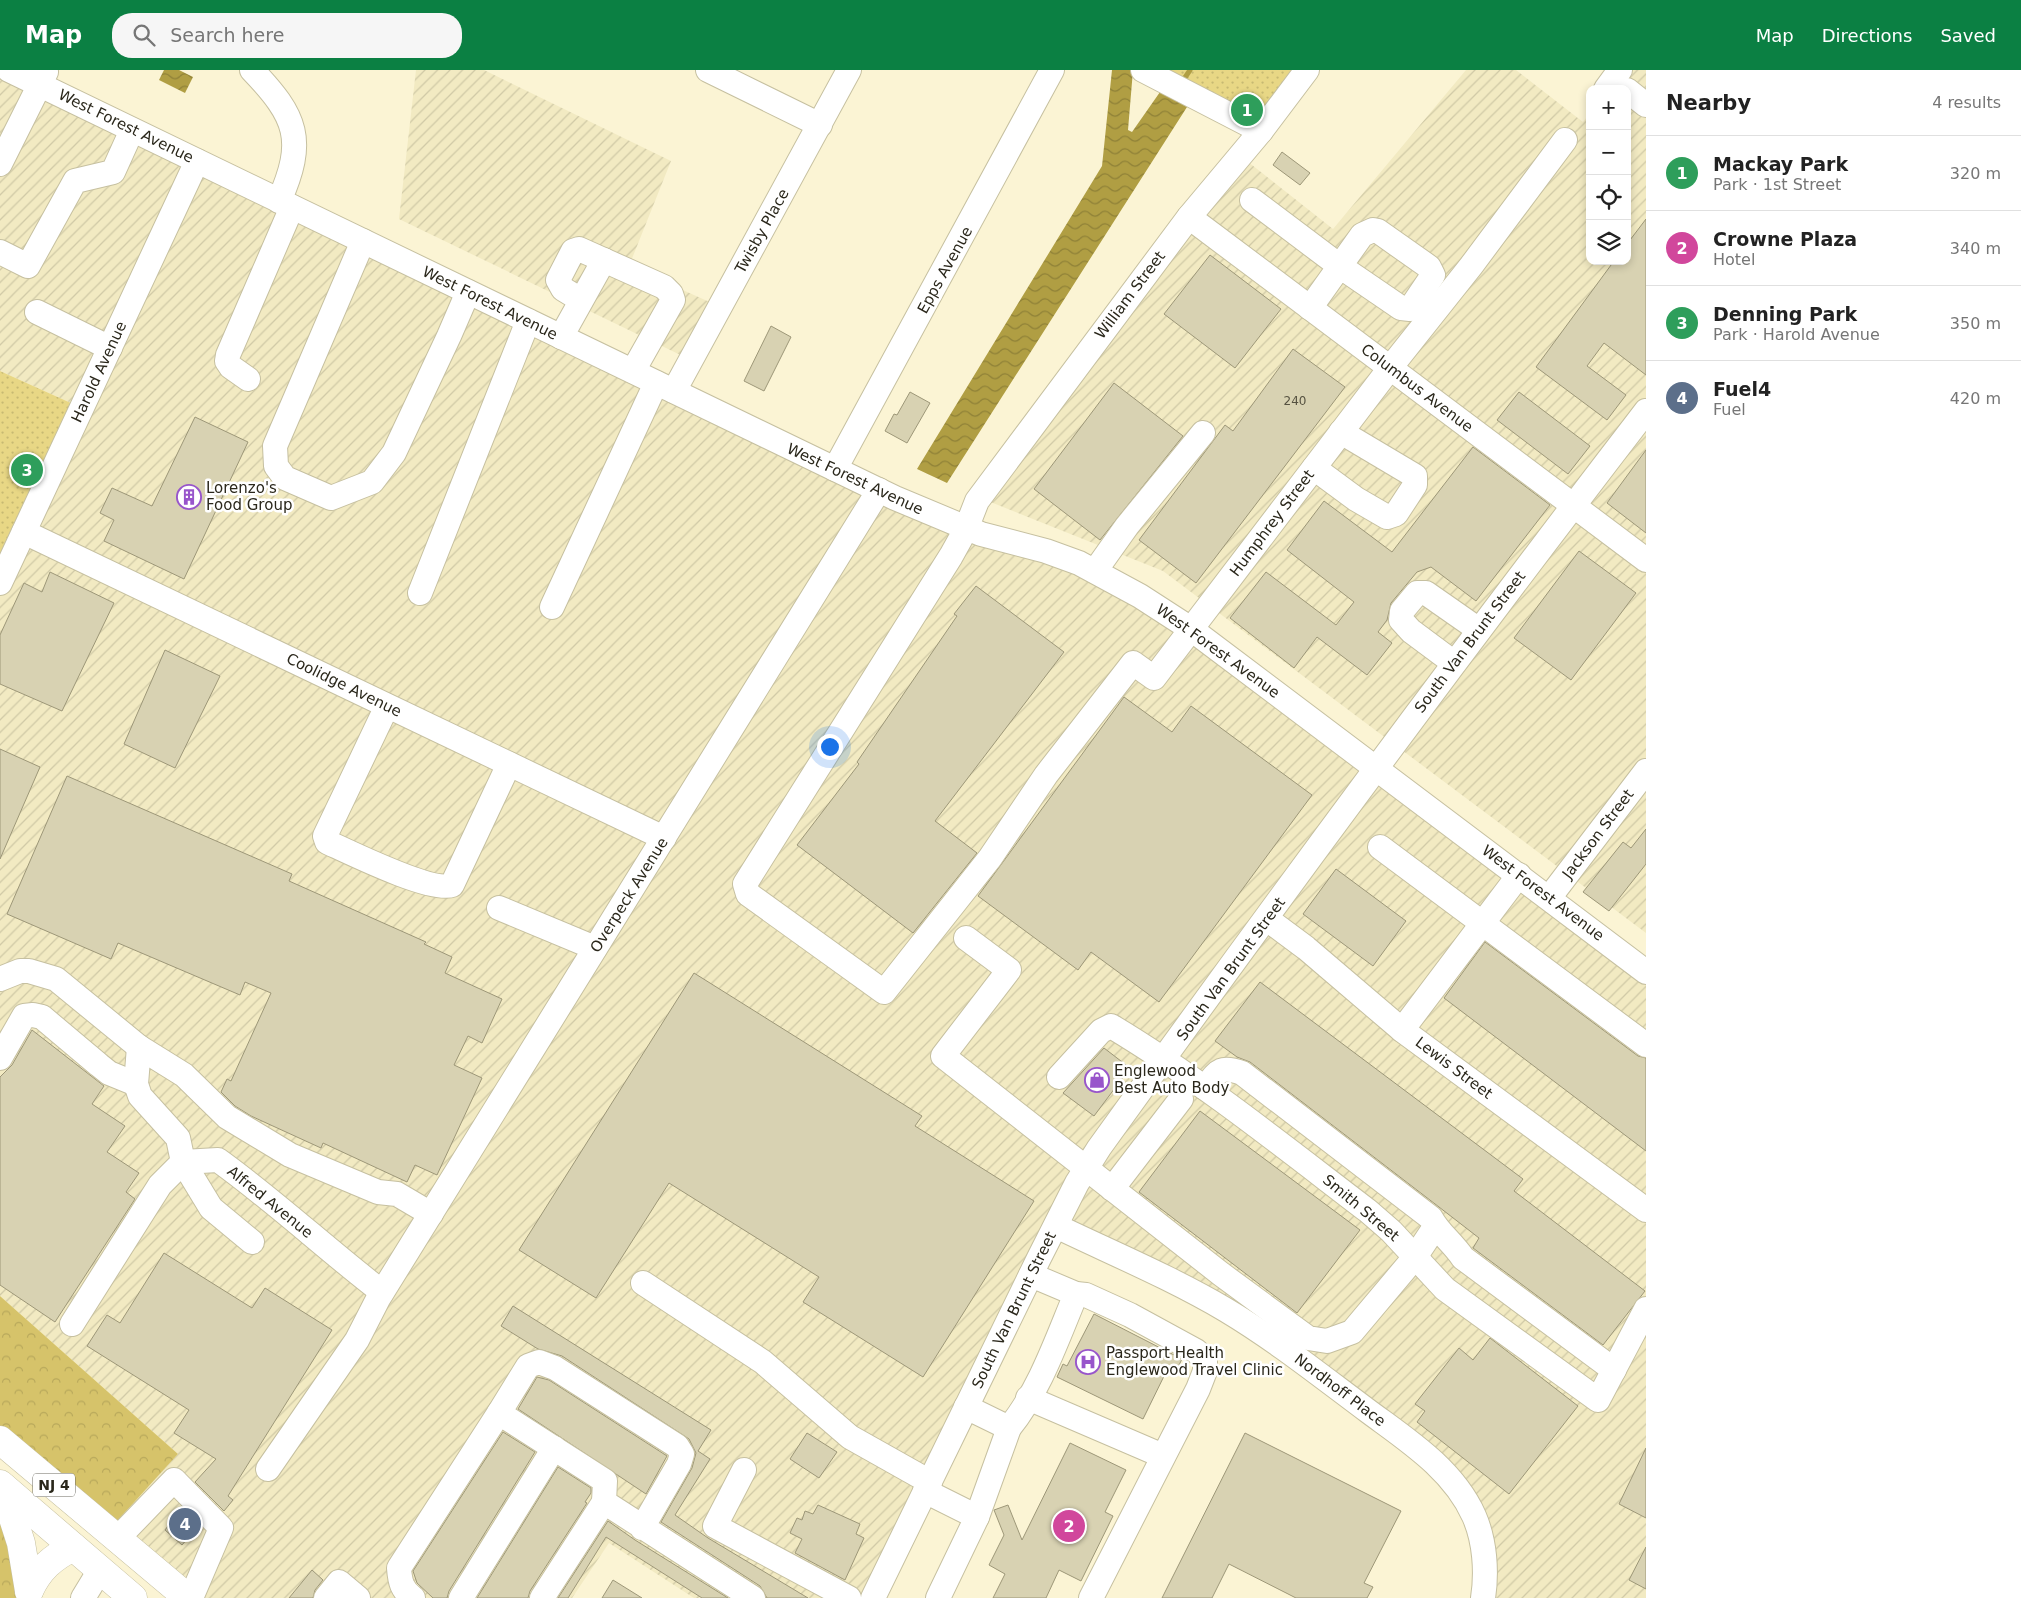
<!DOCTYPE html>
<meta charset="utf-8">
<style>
body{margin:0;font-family:"DejaVu Sans",sans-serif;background:#f6f6f6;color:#222}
.controls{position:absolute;right:15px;top:15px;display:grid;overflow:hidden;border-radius:10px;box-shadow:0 2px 8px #0003}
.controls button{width:45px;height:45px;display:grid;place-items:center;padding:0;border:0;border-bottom:1px solid #e0e0e0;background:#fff;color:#222;font:25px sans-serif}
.you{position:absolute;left:829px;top:676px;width:18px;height:18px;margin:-12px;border:4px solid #fff;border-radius:50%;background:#1a73e8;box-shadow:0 0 0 8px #1a73e833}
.badge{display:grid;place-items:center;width:32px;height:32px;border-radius:50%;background:#0b8043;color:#fff;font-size:16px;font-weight:700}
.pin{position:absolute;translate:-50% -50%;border:2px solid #fff;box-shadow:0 1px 5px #0006}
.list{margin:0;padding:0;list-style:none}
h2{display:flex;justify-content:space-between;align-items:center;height:65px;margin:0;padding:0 20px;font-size:21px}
h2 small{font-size:16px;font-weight:400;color:#767676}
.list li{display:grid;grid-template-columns:32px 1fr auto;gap:15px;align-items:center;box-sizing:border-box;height:75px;padding:0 20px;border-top:1px solid #e0e0e0}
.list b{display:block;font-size:19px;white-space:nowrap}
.list p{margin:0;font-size:16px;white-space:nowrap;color:#767676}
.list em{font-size:16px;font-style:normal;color:#767676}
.icon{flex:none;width:28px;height:28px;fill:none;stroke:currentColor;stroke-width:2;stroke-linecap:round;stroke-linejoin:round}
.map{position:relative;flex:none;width:1646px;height:1528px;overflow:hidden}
header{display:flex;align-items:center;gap:30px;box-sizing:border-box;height:70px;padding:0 25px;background:#0b8043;color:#fff}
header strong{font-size:24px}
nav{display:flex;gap:28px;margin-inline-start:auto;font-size:18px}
.search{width:350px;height:45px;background:#f6f6f6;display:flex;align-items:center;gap:12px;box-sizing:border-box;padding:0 18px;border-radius:20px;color:#767676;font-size:19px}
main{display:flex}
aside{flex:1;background:#fff}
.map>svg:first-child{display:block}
</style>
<header>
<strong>Map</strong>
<div class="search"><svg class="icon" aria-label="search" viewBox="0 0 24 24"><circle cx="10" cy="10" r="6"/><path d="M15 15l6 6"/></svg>Search here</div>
<nav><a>Map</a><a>Directions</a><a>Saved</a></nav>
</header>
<main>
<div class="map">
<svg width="1646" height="1528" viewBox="0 0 1646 1528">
<defs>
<pattern id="industrial-furrows" width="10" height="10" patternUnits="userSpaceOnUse" patternTransform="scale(1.25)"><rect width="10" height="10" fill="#f2eac2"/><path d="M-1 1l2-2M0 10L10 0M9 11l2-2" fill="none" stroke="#d0c9a6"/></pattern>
<pattern id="green-dots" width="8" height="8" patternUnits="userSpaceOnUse" patternTransform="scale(1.25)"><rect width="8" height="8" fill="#e8d785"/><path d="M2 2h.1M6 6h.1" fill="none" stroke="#c7b972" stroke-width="1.8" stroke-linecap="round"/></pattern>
<pattern id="forest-crowns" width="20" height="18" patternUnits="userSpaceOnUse" patternTransform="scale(1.25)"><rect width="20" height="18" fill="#d6c36a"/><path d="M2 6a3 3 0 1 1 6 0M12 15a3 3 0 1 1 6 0" fill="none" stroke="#b8a85b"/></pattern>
<pattern id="water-waves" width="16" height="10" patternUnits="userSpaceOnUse" patternTransform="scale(1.25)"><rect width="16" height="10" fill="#b09e43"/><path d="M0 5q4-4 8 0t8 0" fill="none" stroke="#8f8137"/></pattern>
</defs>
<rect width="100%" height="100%" fill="#fbf4d4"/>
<!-- industrial -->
<g fill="url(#industrial-furrows)">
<polygon points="0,0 879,420 1095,501 1646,902 1646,1528 1483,1528 1467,1433 1277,1272 1056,1156 873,1528 694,1528 609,1473 572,1528 188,1528 108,1461 178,1384 0,1226 0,513 82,338 0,301"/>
<polygon points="416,0 484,0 671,91 629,196 723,238 695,292 399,149"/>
<polygon points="1466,0 1516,0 1583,52 1590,43 1590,191 1627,191 1627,19 1622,0 1646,0 1646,863 1163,501 978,427 1238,84 1333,159"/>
</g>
<!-- green -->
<g fill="url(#green-dots)">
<polygon points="1143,0 1303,0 1258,58"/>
<polygon points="0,301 82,338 0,513"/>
</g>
<!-- forest -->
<g fill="url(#forest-crowns)">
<polygon points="0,1226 178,1384 108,1461 0,1370"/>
<polygon points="0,1443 22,1505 16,1528 0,1528"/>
</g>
<!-- water -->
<g fill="url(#water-waves)">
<polygon points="164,0 179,0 193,7 185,23 159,10"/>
<polygon points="1112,0 1133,0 1128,60 1132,62 1160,22 1187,37 947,413 917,399 1102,96"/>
</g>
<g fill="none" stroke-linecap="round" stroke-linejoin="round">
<!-- stream -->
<polyline stroke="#b09e43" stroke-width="5" points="1182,12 1190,0"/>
</g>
<!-- building -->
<g fill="#d8d2b2" stroke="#9d9778">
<polygon points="1282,82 1310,103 1300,115 1273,95"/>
<polygon points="1646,149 1646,305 1604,273 1587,296 1626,325 1607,350 1536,297 1614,191 1627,191 1627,174"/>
<polygon points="1210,185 1281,239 1235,298 1164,244"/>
<polygon points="771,256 791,267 764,321 744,311"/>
<polygon points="1293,279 1345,317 1196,513 1139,470 1225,355 1233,361"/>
<polygon points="1114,313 1183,366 1100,470 1034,419"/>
<polygon points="910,322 930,333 907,373 885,361 894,344 897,345"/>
<polygon points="1519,322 1590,376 1568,404 1497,350"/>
<polygon points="195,347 248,372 184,509 104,471 114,450 100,443 112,418 152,436"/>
<polygon points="1473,377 1550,435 1476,531 1431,497 1417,502 1391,533 1387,550 1378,562 1392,573 1367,605 1317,567 1294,598 1230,548 1266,502 1336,555 1354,532 1287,480 1324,431 1392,482"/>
<polygon points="1646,380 1646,463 1607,433"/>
<polygon points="1579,481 1636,523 1571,610 1514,568"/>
<polygon points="50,502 114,533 62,641 0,614 0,565 24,513 42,522"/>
<polygon points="976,516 1064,582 935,751 977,783 913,863 797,775 859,694 857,692 957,546 954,544"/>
<polygon points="165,580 220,606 175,698 124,674"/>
<polygon points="1124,627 1172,662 1191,636 1312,725 1159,932 1091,882 1078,900 978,826"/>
<polygon points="0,679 40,697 0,789"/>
<polygon points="67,706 292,804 289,811 426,872 424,874 452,887 445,903 502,929 482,973 468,966 454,995 482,1008 437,1105 415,1095 407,1112 323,1073 321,1078 251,1046 235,1036 221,1022 227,1009 231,1011 271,923 245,912 240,925 118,873 111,889 7,844"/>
<polygon points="1646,759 1646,794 1609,841 1583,822 1623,772 1631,778"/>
<polygon points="1336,799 1406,851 1373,896 1303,844"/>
<polygon points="1485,872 1638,986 1646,988 1646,1081 1444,928"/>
<polygon points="694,903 922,1046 915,1056 1034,1131 923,1307 803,1232 819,1207 669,1113 596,1228 519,1180"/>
<polygon points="1260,912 1523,1109 1514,1121 1645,1221 1603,1275 1473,1178 1479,1168 1439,1137 1250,992 1237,987 1215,971"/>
<polygon points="32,960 104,1016 92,1034 125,1056 107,1082 139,1103 126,1122 135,1129 55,1252 0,1215 0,1007 12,995"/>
<polygon points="1104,978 1130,998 1094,1046 1063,1023"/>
<polygon points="1200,1041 1360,1160 1297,1243 1139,1122"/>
<polygon points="164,1183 252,1238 265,1218 332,1260 228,1426 233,1430 224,1441 195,1412 216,1389 174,1363 189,1340 87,1276 107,1245 120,1253"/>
<polygon points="513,1236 711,1360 698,1381 710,1389 675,1445 708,1468 808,1528 767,1528 760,1516 661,1452 692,1398 696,1383 689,1369 562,1286 538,1279 501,1256"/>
<polygon points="1094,1244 1182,1289 1176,1301 1168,1298 1143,1349 1057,1307 1063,1294 1067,1296"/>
<polygon points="1490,1268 1578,1336 1509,1424 1417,1352 1425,1341 1415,1334 1459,1278 1473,1290"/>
<polygon points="537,1307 549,1310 667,1386 646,1424 518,1339"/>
<polygon points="503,1362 535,1382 449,1521 447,1528 433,1528 417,1513 413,1501"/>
<polygon points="807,1363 837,1382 819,1408 790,1389"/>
<polygon points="1245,1363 1401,1441 1364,1513 1373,1517 1367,1528 1296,1528 1229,1494 1212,1528 1162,1528"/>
<polygon points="1070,1373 1126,1400 1105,1442 1113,1446 1081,1511 1059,1500 1046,1528 993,1528 1005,1504 989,1495 1004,1465 994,1440 1008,1435 1022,1470"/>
<polygon points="1646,1378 1646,1448 1619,1434"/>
<polygon points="558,1397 591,1418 591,1423 585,1432 587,1433 530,1521 528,1528 477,1528"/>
<polygon points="818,1435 860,1454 856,1464 864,1468 845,1510 795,1483 802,1469 790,1463 797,1448 802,1450 805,1441 813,1444"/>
<polygon points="182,1438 199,1455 182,1475 165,1460"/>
<polygon points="608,1451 635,1470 728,1528 702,1528 606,1467 568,1528 558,1528"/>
<polygon points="1646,1477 1646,1519 1629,1510"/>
<polygon points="312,1500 323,1510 315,1520 313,1528 289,1528"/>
<polygon points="613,1510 642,1528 602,1528"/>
</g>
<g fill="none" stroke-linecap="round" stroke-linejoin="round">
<defs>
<g id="minor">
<polyline points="9,0 895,428 981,464 1046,481 1079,493 1140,526 1191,559 1646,902"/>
<path d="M252 0C297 47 306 70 279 131"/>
<polyline points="708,0 820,55"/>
<polyline points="1143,0 1261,61"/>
<polyline points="1307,0 1261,61 1189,147 977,431 966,459 951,486 745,814 748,824 884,922 990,788 1046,705 1133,593 1154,608 1390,298 1471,196 1565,70"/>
<polyline points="1606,19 1620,0"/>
<polyline points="1627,20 1646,35"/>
<polyline points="0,94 46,2"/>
<polyline points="1252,130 1341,197 1401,238 1410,239 1433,205 1429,197 1378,161 1373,160 1362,165 1310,238"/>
<polyline points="1189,147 1646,490"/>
<polyline points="363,171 275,376 276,396 285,408 331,428 372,412 394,383 449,266 468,222"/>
<polyline points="0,182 28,196 75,111 113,102 132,60"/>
<polyline points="581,230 563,219 558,210 573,181 579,179 664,217 671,224 673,230 633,301"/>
<polyline points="37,242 110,278"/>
<polyline points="561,267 604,190"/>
<polyline points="248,309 231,297 227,291 228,285 292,137"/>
<polyline points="674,321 849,0"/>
<polyline points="1314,398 1356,429 1387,447 1396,444 1415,415 1415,406 1341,362"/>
<polyline points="835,399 1052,0"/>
<polyline points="24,462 664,768"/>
<polyline points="1095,501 1127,456 1203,363"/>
<polyline points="0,513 197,91"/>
<polyline points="420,523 528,251"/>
<polyline points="552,537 656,313"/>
<polyline points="1454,593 1411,561 1401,550 1402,541 1417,523 1426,523 1479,560"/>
<path d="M387 636 325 766 327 772C349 782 432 823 452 815L509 694"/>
<polyline points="1380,777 1646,975"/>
<polyline points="1549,828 1646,701"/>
<polyline points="499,838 595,878"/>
<polyline points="1267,849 1306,878 1402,960 1646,1140"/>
<polyline points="966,868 1009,900 943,986 1221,1204 1308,1268 1327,1271 1352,1262 1415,1187 1435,1157"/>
<polyline points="0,909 20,901 29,901 56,909 139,977 184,1005 227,1047 290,1085 378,1122 397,1124 431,1144"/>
<polyline points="1402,960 1519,805"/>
<polyline points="139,977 136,1014 140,1026 178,1068 183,1092 211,1138 252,1172"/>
<polyline points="0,988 24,946 33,945 42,947 99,995 109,1003 136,1014"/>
<path d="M1059 1007 1101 961 1111 956C1201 1010 1284 1077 1368 1141L1391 1161 1445 1219 1598 1330 1646 1239"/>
<path d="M1205 1018C1218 1001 1220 995 1242 1003L1431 1148C1438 1162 1453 1173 1463 1188L1614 1300"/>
<path d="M183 1092 218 1090C275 1131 326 1179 382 1222"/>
<polyline points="1112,1119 1181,1029"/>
<path d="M1056 1156C1112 1183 1172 1208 1226 1240 1276 1270 1321 1306 1368 1341 1407 1370 1453 1399 1474 1446 1485 1471 1487 1502 1483 1528"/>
<polyline points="1031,1205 1076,1224 1086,1225 1130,1245 1196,1281 1205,1289 1205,1301 1198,1319 1091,1528"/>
<polyline points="643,1213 763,1292 850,1367 930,1412"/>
<polyline points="72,1254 160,1115 183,1092"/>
<polyline points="1028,1328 1163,1386"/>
<polyline points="966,1337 1009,1358"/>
<polyline points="268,1399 357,1270 378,1229 879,420"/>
<polyline points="744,1400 715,1456 849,1528"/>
<polyline points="925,1421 977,1447"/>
<polyline points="642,1458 679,1394 682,1384 677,1376 555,1298 539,1292 528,1296 499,1343 605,1411 604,1432 753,1528"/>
<polyline points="117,1469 174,1410 221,1458 191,1528"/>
<polyline points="83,1528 100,1500"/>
<polyline points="326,1528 339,1512 358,1528"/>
<path d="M413 1528C402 1520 400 1512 399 1498L499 1343"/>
<polyline points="461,1528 554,1378"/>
<polyline points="542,1528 604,1432"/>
<path d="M873 1528 1039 1188 1077 1113 1099 1078C1278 829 1460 583 1646 341"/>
<path d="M938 1528 977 1447 1009 1358C1040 1320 1057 1269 1076 1224"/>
</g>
<g id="highway">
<polyline points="0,1370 188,1528"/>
<polyline points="0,1414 133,1528"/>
<polyline points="3,1417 21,1473 29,1521"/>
<path d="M29 1521C39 1499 52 1488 73 1477"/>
</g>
</defs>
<!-- minor casing -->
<use href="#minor" stroke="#c6c0a0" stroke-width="26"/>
<!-- highway casing -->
<use href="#highway" stroke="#c6c0a0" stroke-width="29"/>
<!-- minor -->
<use href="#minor" stroke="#fff" stroke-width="24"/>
<!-- highway -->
<use href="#highway" stroke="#fff" stroke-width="28"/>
</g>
<!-- icons -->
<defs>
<symbol id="building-ring" viewBox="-11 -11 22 22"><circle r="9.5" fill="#fff" stroke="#9855cb" stroke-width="1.5"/><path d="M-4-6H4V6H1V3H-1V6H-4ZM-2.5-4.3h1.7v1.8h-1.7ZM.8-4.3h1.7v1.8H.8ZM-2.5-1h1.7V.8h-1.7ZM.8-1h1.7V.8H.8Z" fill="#9855cb"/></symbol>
<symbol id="shop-ring" viewBox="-11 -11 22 22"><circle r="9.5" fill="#fff" stroke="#9855cb" stroke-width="1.5"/><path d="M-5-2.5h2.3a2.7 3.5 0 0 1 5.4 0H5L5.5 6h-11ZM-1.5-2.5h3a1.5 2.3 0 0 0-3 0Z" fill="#9855cb"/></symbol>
<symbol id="hospital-ring" viewBox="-11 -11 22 22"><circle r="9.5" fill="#fff" stroke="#9855cb" stroke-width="1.5"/><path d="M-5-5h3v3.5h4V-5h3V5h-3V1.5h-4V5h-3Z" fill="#9855cb"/></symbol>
</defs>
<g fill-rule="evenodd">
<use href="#building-ring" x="175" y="413" width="28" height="28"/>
<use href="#shop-ring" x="1083" y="996" width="28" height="28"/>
<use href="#hospital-ring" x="1074" y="1278" width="28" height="28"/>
</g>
<g text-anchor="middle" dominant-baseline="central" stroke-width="5" stroke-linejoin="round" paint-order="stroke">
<!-- number labels -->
<g font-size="12" fill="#565241">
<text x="1295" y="331">240</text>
</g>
<!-- shield labels -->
<rect fill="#fff" stroke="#6a685f" stroke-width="1" x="33" y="1403.5" width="42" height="23" rx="4"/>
<g font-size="14" font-weight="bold" fill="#2a271b">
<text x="54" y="1415">NJ 4</text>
</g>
<!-- street labels -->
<g font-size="15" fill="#2a271b" stroke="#fff">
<text transform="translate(126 56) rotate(26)">West Forest Avenue</text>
<text transform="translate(762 161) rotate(-61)">Twisby Place</text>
<text transform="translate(945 200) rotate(-61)">Epps Avenue</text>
<text transform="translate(1130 225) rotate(-53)">William Street</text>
<text transform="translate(490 233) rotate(26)">West Forest Avenue</text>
<text transform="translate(99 302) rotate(-65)">Harold Avenue</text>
<text transform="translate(1417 318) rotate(37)">Columbus Avenue</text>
<text transform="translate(855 409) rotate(25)">West Forest Avenue</text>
<text transform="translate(1272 453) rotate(-53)">Humphrey Street</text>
<text transform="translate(1470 572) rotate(-53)">South Van Brunt Street</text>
<text transform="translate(1218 581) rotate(36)">West Forest Avenue</text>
<text transform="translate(344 615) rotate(26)">Coolidge Avenue</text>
<text transform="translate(1598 764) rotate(-53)">Jackson Street</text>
<text transform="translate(1543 823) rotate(37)">West Forest Avenue</text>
<text transform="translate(629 825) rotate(-58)">Overpeck Avenue</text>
<text transform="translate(1231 899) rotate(-54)">South Van Brunt Street</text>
<text transform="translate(1454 998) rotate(37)">Lewis Street</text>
<text transform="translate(270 1132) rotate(39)">Alfred Avenue</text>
<text transform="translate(1361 1138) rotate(40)">Smith Street</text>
<text transform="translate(1014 1240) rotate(-64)">South Van Brunt Street</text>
<text transform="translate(1340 1320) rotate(37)">Nordhoff Place</text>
</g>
<!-- poi labels -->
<g font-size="15" fill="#2a271b" stroke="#fff" text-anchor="start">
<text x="206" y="418">Lorenzo's<tspan x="206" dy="17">Food Group</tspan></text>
<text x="1114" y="1001">Englewood<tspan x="1114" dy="17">Best Auto Body</tspan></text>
<text x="1106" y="1283">Passport Health<tspan x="1106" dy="17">Englewood Travel Clinic</tspan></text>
</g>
</g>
</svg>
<div class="controls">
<button>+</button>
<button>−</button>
<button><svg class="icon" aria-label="locate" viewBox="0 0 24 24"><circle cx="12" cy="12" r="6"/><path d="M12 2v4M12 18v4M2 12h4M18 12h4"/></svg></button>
<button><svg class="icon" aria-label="layers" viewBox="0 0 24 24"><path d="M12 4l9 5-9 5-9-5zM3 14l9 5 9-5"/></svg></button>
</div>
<div class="you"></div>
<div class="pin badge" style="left:1247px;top:40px;background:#2e9e5b">1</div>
<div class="pin badge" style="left:1069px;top:1456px;background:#d1479c">2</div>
<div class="pin badge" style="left:27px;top:400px;background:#2e9e5b">3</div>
<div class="pin badge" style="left:185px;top:1454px;background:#5c6f8a">4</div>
</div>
<aside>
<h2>Nearby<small>4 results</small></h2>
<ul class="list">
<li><span class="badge" style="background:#2e9e5b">1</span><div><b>Mackay Park</b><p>Park · 1st Street</p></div><em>320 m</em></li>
<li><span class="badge" style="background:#d1479c">2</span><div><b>Crowne Plaza</b><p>Hotel</p></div><em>340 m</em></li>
<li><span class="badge" style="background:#2e9e5b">3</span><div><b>Denning Park</b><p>Park · Harold Avenue</p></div><em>350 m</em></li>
<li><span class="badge" style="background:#5c6f8a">4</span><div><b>Fuel4</b><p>Fuel</p></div><em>420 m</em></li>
</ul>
</aside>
</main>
